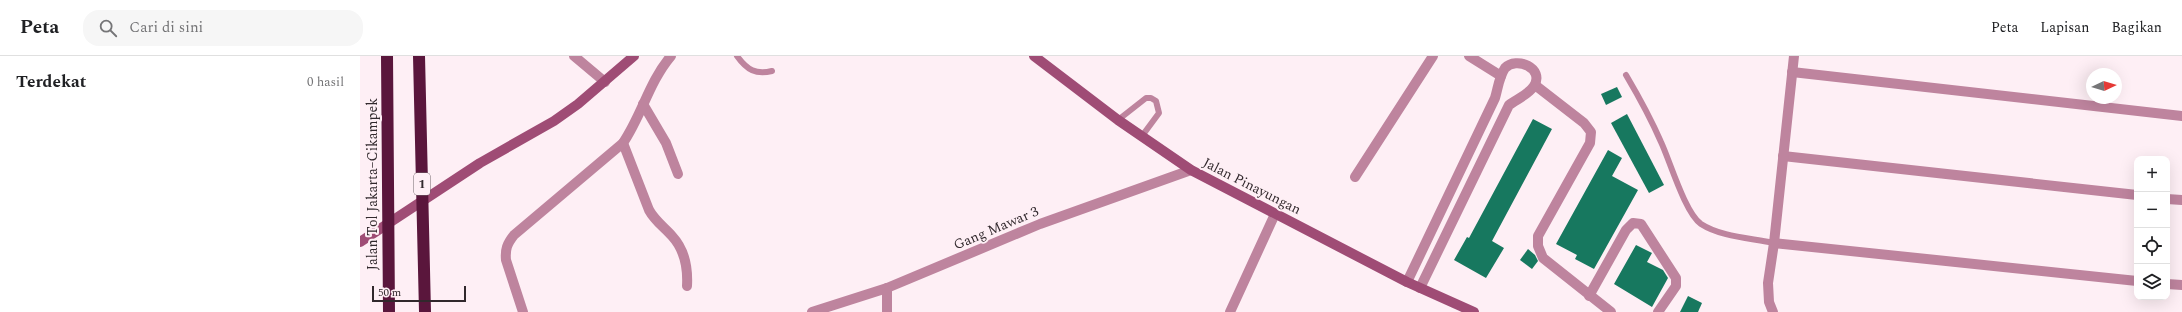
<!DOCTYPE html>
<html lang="id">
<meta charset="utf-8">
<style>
body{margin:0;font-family:Spectral,serif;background:#f6f6f6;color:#202124}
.controls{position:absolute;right:12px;bottom:12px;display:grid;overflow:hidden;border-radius:8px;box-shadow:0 4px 16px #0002}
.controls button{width:36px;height:36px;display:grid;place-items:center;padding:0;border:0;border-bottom:1px solid #e0e0e0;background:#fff;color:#202124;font:20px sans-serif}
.compass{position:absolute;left:1726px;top:12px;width:36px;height:36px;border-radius:50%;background:#fff;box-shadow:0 4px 16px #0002;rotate:86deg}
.scale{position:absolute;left:12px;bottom:10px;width:94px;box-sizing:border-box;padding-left:4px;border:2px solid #31282c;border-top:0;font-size:11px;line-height:14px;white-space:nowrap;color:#31282c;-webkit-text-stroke:3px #feeff5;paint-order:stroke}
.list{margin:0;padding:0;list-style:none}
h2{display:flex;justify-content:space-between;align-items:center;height:52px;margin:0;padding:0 16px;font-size:17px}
h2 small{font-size:13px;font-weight:400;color:#757577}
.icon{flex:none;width:22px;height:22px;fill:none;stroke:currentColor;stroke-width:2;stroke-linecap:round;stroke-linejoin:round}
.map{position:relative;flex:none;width:1822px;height:256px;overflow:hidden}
header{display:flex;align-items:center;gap:24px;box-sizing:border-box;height:56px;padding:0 20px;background:#fff;border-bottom:1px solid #e0e0e0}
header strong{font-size:19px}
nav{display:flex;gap:22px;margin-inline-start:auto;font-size:14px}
.search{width:280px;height:36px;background:#f6f6f6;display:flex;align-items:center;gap:10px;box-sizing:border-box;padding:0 14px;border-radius:16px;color:#757577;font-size:15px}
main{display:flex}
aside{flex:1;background:#fff}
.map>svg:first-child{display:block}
</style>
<header>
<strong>Peta</strong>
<div class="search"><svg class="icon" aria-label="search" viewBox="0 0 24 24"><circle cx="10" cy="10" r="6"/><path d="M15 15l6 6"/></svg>Cari di sini</div>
<nav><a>Peta</a><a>Lapisan</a><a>Bagikan</a></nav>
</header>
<main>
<aside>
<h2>Terdekat<small>0 hasil</small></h2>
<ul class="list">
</ul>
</aside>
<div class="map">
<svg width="1822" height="256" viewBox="0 0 1822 256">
<rect width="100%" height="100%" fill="#feeff5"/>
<!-- building -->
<g fill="#17785f">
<polygon points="1257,31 1262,41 1246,49 1241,38"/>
<polygon points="1267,58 1304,129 1289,137 1251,67"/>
<polygon points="1173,63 1192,73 1132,185 1144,192 1126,222 1094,204 1107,181 1109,182"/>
<polygon points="1248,94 1262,102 1252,120 1278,134 1234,213 1215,203 1217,199 1196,188"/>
<polygon points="1276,189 1292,197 1287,206 1303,214 1308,222 1292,251 1254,228"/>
<polygon points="1168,193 1175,199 1178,205 1172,213 1160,204"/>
<polygon points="1328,240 1342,247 1338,256 1320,256"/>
</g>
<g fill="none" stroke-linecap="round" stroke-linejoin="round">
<!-- lane -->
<g stroke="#be849e" stroke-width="6">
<path d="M377 0C387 14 396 19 412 15"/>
<path d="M1266 19C1279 41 1291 63 1301 86 1310 105 1325 157 1341 168 1361 181 1391 182 1414 187"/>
<polyline points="758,64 786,42 791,42 796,45 799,57 782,80"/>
</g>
<!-- street -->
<g stroke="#be849e" stroke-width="10">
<polyline points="214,0 245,26"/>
<polyline points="1109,0 1141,20"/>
<polyline points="1432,16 1822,60"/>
<polyline points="1175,29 1224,67 1231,76 1230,87 1178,180 1178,190 1183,202 1251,256"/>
<polyline points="283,48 306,87 318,118"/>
<path d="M263 87 289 154C295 165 304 171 312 180 325 194 328 212 327 230"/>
<polyline points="1423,100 1777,139"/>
<polyline points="995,121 1073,0"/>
<polyline points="1807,143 1822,144"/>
<polyline points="1414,187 1777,225"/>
<path d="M1047 226 1135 42C1138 32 1139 21 1145 12 1156 0 1185 12 1174 30 1168 39 1157 43 1149 49L1060 232"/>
<polyline points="1807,228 1822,229"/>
<polyline points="1229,240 1266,174 1273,167 1281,168 1316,222 1316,230 1298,256"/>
<path d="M163 256 146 204C145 193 147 188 154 179L263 87C282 59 289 26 311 0"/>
<polyline points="452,256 527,232 680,168 831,114"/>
<polyline points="527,256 527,232"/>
<polyline points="870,256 915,158"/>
<polyline points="1413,256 1409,246 1408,227 1414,187 1434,0"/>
</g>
<!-- secondary -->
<g stroke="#9f4c75" stroke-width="10">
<polyline points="674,0 758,64 831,114 1047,226 1114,256"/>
<polyline points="0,186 120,107 194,65 218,48 274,0"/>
</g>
<!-- highway -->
<g stroke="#5a163c" stroke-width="12">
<polyline points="27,0 29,256"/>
<polyline points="59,0 65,256"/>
</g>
</g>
<g text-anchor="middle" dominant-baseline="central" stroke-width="4" stroke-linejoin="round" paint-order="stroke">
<!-- shield labels -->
<rect fill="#feeff5" stroke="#6e6468" stroke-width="1" x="54" y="117" width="16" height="22" rx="3"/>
<g font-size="13" font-weight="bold" fill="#31282c">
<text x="62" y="128">1</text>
</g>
<!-- street labels -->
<g font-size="14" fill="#31282c" stroke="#feeff5">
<text transform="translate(12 128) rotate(-90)">Jalan Tol Jakarta–Cikampek</text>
<text transform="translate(892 130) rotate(27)">Jalan Pinayungan</text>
<text transform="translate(636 172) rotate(-23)">Gang Mawar 3</text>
</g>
</g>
</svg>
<div class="controls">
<button>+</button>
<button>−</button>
<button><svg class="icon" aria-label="locate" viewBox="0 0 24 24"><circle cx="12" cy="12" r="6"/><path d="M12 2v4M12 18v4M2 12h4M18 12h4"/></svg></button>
<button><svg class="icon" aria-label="layers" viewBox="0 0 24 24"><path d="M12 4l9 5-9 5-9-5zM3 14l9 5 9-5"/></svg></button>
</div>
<svg class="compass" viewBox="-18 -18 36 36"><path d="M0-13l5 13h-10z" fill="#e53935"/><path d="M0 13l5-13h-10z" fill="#757577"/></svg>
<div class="scale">50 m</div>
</div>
</main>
